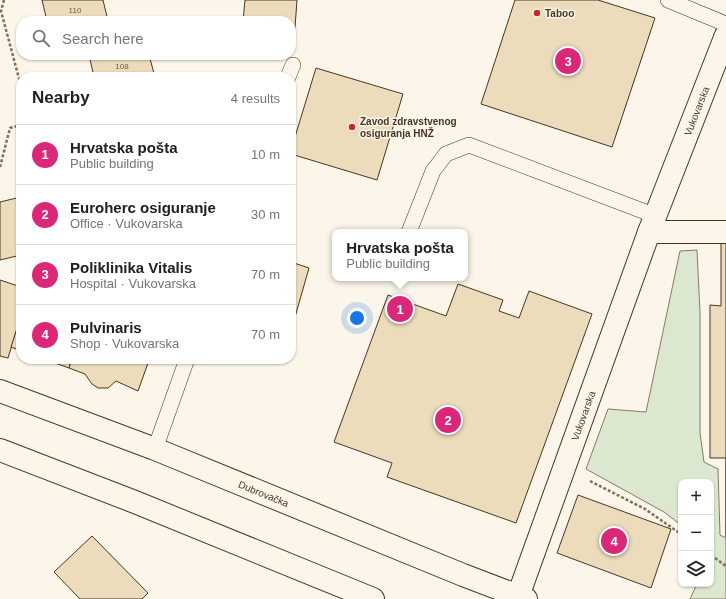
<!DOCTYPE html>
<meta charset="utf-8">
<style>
body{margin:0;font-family:Helvetica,sans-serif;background:#f2f2f2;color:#202124}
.controls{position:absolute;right:12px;bottom:12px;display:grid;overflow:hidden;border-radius:8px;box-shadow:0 1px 3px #0004}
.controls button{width:36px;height:36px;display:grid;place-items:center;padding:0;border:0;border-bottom:1px solid #e0e0e0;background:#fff;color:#202124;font:20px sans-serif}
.you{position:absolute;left:357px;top:318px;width:14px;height:14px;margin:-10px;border:3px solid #fff;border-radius:50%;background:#1a73e8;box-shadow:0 0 0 6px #1a73e833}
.badge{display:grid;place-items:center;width:26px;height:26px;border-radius:50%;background:#db2777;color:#fff;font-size:13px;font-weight:700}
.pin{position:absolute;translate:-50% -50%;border:2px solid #fff;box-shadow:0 1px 4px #0006}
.popup{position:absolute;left:332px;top:229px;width:136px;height:52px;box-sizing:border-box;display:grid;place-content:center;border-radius:8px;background:#fff;filter:drop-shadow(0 1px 3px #0005);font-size:13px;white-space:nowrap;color:#757577}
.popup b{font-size:15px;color:#202124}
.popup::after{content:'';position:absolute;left:50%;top:100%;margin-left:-8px;border:8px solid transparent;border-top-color:#fff}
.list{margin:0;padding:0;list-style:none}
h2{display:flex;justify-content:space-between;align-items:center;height:52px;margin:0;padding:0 16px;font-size:17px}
h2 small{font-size:13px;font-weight:400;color:#757577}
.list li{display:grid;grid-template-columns:26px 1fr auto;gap:12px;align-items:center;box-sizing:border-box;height:60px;padding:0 16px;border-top:1px solid #e0e0e0}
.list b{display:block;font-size:15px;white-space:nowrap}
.list p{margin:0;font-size:13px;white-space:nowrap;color:#757577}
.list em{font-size:13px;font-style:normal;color:#757577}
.icon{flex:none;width:22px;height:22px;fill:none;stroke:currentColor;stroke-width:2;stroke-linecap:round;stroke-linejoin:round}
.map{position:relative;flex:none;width:726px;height:599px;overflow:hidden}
.search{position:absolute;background:#fff;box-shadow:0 1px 3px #0004;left:16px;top:16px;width:280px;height:44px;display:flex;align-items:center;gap:10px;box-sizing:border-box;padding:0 14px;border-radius:16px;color:#757577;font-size:15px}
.panel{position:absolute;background:#fff;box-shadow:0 1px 3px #0004;left:16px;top:72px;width:280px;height:292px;border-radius:16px}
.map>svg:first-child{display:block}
</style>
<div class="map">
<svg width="726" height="599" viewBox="0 0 726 599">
<rect width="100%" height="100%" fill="#fbf6e9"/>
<!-- green -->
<polygon fill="#dce7d0" stroke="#887966" points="697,250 700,312 700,433 704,462 718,469 720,535 726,538 726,599 690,599 697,584 711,584 711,482 681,482 681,525 664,512 586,469 608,409 646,412 680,251"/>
<!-- building -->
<g fill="#ecdcbc" stroke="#4a3520">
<polygon points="42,0 103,0 108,21 47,21"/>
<polygon points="245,0 297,0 294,41 291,41 291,21 243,21"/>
<polygon points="515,0 598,0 655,18 612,147 481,104"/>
<polygon points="89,55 149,55 155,77 94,77"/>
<polygon points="316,68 403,94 377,180 291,154 291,150"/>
<polygon points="21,197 21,255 0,260 0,202"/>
<polygon points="721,236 726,236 726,537 726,458 710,458 710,305 721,306"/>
<polygon points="291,262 309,268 291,331"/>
<polygon points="0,280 21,287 21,316 8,358 0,356"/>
<polygon points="458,284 503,300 499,311 519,318 529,291 592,314 516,523 387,477 392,463 334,442 388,295 446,316"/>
<polygon points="21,316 21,351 11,347"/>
<polygon points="44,359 72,359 69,368"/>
<polygon points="72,359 156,359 152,362 148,363 138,391 116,381 108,388 98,388 92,384 85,374 69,368"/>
<polygon points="578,495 671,529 651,588 557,553"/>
<polygon points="92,536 148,593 142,599 80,599 54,572"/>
</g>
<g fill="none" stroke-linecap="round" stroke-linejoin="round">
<defs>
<g id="lane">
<polyline points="668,0 726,24"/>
<polyline points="288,77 293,65"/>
<polyline points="409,232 433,171 446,154 469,145 656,216"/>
<polyline points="155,449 187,359"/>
</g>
<polyline id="street" points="649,232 726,232"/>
<g id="secondary">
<path id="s1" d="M0 391 155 449 463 575 526 599"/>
<polyline points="0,450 135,502 373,599"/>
<path id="s2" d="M517 599 649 232 726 35"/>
</g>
</defs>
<!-- lane casing -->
<use href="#lane" stroke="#4a3520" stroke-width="16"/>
<!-- street casing -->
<use href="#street" stroke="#4a3520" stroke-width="24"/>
<!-- secondary casing -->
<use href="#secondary" stroke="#4a3520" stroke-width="24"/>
<!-- path -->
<g stroke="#7f6f5c" stroke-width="2.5" stroke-dasharray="3 2" stroke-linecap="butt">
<polyline points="4,0 1,11 21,86"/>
<polyline points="0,167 10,128 21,125"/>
<polyline points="590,481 645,509 681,534"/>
<polyline points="711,555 726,566"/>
</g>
<!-- lane -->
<use href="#lane" stroke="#fbf6e9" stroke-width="15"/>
<!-- street -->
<use href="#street" stroke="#fbf6e9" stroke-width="22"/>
<!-- secondary -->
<use href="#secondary" stroke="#fbf6e9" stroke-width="22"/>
</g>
<!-- markers -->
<g fill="#c62828" stroke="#fbf6e9" stroke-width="1.5">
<circle cx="537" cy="13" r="4"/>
<circle cx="352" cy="127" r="4"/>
</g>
<g text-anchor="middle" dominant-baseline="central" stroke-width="3" stroke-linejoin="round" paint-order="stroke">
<!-- number labels -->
<g font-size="8" fill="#725f47">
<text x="75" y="10">110</text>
<text x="122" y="66">108</text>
</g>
<!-- poi labels -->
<g font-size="10" font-weight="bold" fill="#4a3520" stroke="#fbf6e9" text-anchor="start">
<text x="545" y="13">Taboo</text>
<text x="360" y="121">Zavod zdravstvenog<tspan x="360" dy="12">osiguranja HNŽ</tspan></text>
</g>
<!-- street labels -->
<g font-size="10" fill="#4a3520" stroke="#fbf6e9">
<text stroke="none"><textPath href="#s2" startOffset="520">Vukovarska</textPath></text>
<text stroke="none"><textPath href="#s2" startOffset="195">Vukovarska</textPath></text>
<text stroke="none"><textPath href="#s1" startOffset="283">Dubrovačka</textPath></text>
</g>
</g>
</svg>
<div class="controls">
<button>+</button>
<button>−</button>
<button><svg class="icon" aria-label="layers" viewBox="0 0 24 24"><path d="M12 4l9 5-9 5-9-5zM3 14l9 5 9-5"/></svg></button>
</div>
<div class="you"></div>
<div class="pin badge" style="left:400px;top:309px">1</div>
<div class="popup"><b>Hrvatska pošta</b>Public building</div>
<div class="pin badge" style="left:448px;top:420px">2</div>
<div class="pin badge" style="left:568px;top:61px">3</div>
<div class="pin badge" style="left:614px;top:541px">4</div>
<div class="search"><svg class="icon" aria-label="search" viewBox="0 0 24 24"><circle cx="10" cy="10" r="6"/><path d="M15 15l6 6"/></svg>Search here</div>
<section class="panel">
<h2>Nearby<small>4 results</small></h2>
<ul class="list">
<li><span class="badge">1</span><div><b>Hrvatska pošta</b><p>Public building</p></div><em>10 m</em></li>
<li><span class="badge">2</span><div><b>Euroherc osiguranje</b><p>Office · Vukovarska</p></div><em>30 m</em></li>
<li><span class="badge">3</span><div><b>Poliklinika Vitalis</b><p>Hospital · Vukovarska</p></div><em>70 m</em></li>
<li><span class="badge">4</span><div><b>Pulvinaris</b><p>Shop · Vukovarska</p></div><em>70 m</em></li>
</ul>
</section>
</div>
